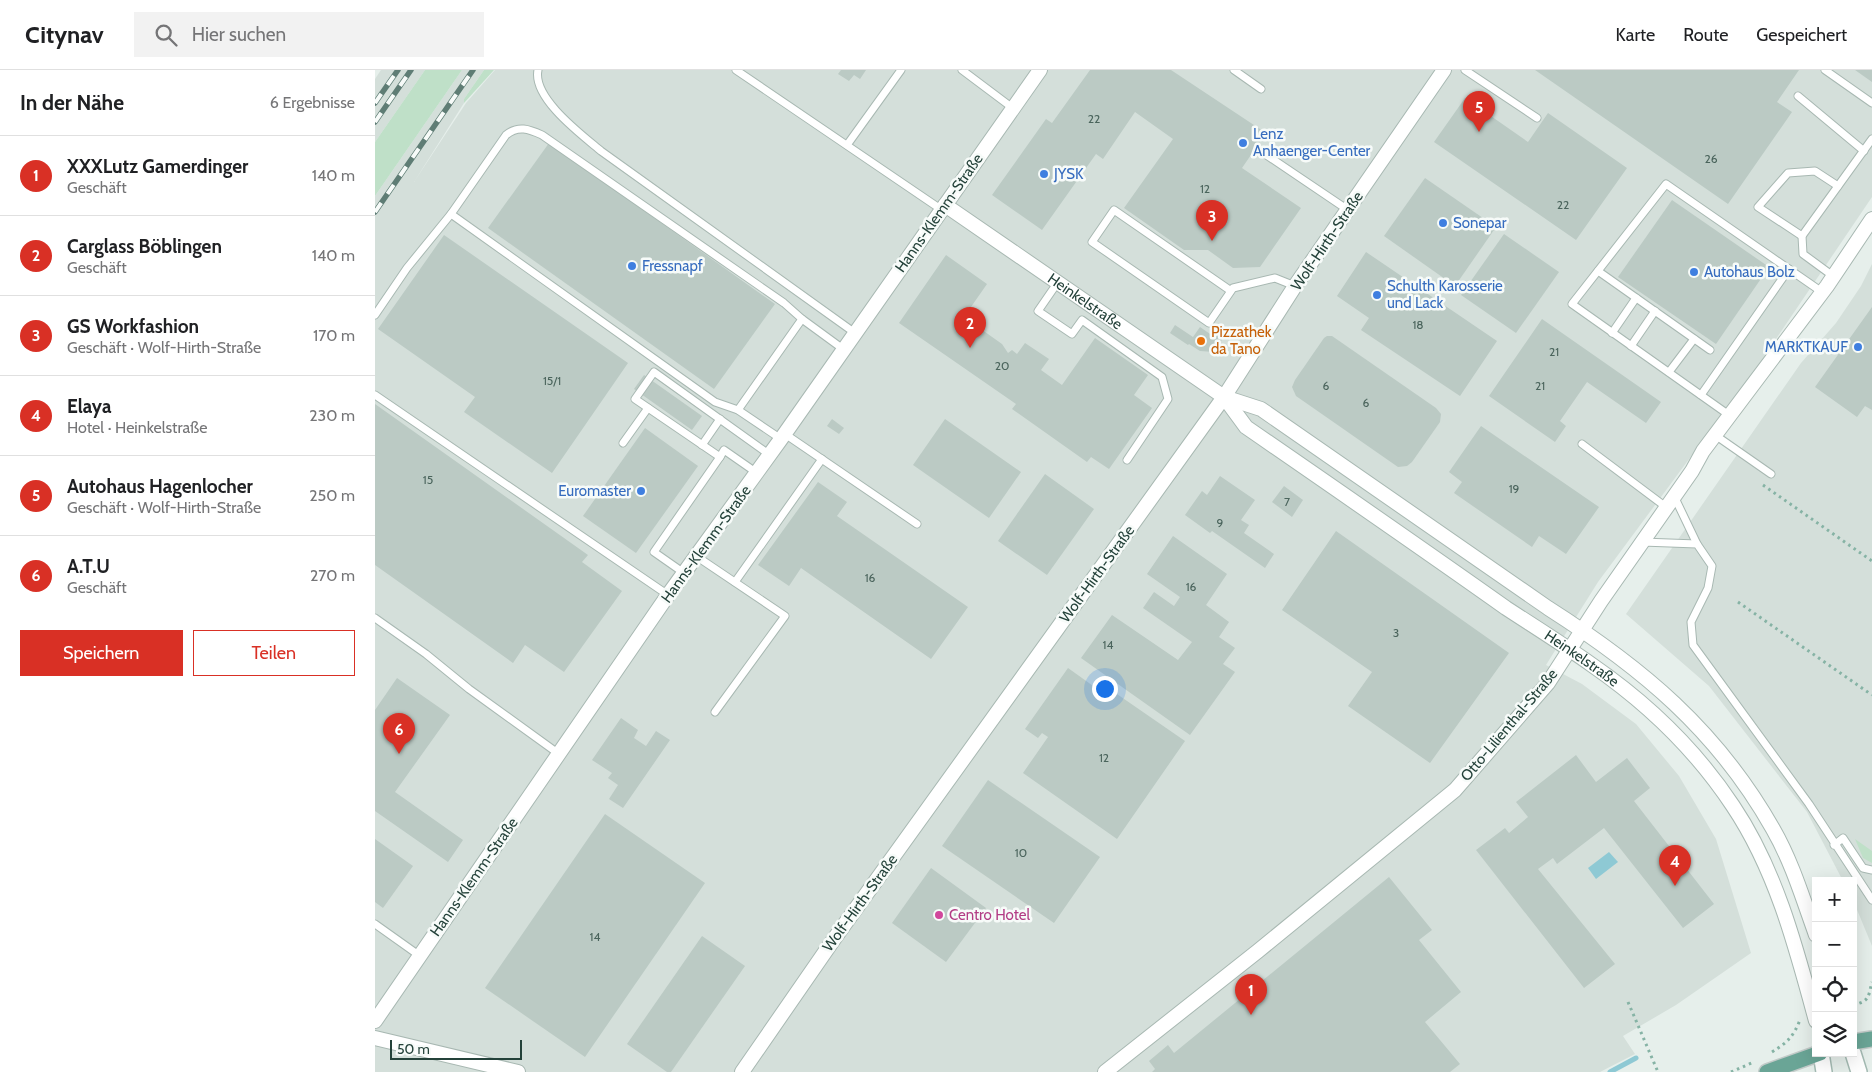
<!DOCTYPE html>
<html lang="de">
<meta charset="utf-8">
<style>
body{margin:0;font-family:Cabin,sans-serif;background:#f2f2f2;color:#202124}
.controls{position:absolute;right:15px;bottom:15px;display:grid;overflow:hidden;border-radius:0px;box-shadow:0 5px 20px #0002}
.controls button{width:45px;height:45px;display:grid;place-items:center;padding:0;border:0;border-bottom:1px solid #e0e0e0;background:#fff;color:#202124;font:25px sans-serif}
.scale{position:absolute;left:15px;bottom:12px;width:132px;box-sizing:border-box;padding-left:5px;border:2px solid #24423a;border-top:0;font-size:14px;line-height:18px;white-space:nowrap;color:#24423a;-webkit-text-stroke:4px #f7fbf9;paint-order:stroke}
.you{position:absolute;left:729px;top:618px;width:18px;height:18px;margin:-12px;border:4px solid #fff;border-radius:50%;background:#1a73e8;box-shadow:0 0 0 8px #1a73e833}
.badge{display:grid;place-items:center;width:32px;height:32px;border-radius:50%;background:#d93025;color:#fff;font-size:16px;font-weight:700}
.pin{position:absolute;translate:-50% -41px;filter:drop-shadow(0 1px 2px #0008)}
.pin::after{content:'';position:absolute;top:26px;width:18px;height:15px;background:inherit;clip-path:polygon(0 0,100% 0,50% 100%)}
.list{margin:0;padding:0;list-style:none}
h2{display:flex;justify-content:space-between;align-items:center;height:65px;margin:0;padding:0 20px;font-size:21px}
h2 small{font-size:16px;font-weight:400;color:#757577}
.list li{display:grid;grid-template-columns:32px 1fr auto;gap:15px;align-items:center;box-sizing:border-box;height:80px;padding:0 20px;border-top:1px solid #e0e0e0}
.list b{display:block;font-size:19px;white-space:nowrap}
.list p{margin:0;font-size:16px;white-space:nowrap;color:#757577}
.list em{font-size:16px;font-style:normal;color:#757577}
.actions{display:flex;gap:10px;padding:15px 20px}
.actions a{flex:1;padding:11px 0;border:1px solid #d93025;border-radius:0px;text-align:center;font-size:18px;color:#d93025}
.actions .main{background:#d93025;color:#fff}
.icon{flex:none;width:28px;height:28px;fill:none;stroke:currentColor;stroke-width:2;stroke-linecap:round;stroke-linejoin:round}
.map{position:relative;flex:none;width:1497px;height:1002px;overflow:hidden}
header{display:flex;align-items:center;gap:30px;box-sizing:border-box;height:70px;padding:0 25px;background:#fff;border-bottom:1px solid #e0e0e0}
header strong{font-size:24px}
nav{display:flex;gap:28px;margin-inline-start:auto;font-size:18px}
.search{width:350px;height:45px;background:#f2f2f2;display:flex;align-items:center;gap:12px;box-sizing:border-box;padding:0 18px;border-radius:0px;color:#757577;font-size:19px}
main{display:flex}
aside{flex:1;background:#fff}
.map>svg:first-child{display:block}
</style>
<header>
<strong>Citynav</strong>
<div class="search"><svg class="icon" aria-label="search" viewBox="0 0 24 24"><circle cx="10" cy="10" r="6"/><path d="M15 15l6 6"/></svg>Hier suchen</div>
<nav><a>Karte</a><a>Route</a><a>Gespeichert</a></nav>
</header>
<main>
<aside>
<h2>In der Nähe<small>6 Ergebnisse</small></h2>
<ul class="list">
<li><span class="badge">1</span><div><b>XXXLutz Gamerdinger</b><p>Geschäft</p></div><em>140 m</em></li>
<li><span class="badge">2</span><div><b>Carglass Böblingen</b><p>Geschäft</p></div><em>140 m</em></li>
<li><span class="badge">3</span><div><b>GS Workfashion</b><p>Geschäft · Wolf-Hirth-Straße</p></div><em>170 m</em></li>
<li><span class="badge">4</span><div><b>Elaya</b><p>Hotel · Heinkelstraße</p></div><em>230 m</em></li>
<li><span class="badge">5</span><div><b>Autohaus Hagenlocher</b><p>Geschäft · Wolf-Hirth-Straße</p></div><em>250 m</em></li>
<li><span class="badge">6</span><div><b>A.T.U</b><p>Geschäft</p></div><em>270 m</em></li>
</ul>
<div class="actions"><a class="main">Speichern</a><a>Teilen</a></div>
</aside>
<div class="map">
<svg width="1497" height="1002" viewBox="0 0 1497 1002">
<rect width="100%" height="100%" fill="#e6efeb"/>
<!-- built -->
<g fill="#d4dfda">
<polygon points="6,0 50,0 0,72 0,9"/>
<polygon points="87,0 109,0 89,29 89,33 39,112 91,33 120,0 1497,0 1497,127 1380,300 1223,512 1171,595 1207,614 1261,654 1304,706 1341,769 1376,883 1301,935 1248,966 1260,984 1225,1002 0,1002 0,126"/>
<polygon points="1497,194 1497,876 1478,830 1478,811 1468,811 1432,742 1334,616 1251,544 1426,293 1461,253 1486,216"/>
</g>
<!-- green -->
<g fill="#bfe0c8">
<polygon points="50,0 87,0 0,126 0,72"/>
<polygon points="109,0 119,0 89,33 89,29"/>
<polygon points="1480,769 1497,781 1497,793 1488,788"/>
</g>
<!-- water -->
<polygon fill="#8ec9d4" points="1234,782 1243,792 1221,809 1213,798"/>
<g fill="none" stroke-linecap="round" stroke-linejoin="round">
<!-- stream -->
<polyline stroke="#8ec9d4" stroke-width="5" points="1235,1002 1261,988"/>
</g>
<!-- building -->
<g fill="#bbcac4">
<polygon points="466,0 491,0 485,9 479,5 474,11 463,4"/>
<polygon points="715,0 796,0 891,63 867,98 926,138 885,197 858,198 833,180 809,180 749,138 798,69 760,42 728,89 721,84 667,160 617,125 671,49 677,53"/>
<polygon points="1160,0 1424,0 1402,32 1417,42 1353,134"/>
<polygon points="1480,0 1497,0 1497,12"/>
<polygon points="1090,28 1153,72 1173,43 1252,98 1201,170 1059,72"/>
<polygon points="174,73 400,234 339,319 113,158"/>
<polygon points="1050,108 1121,157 1080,216 1009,166"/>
<polygon points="1297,130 1394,197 1341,274 1243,207"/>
<polygon points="1129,164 1184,202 1141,263 1086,225"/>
<polygon points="69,165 253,293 177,403 89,342 100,327 3,259"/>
<polygon points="991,182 1122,271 1085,326 986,260 994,248 962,226"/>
<polygon points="571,185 612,214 589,247 627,274 633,283 637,280 642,284 650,273 674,289 666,300 687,315 720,268 773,305 759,325 777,338 734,399 716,387 712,392 637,339 641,334 524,253"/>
<polygon points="1497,237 1497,340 1490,336 1482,347 1440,317"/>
<polygon points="1167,249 1286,332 1271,353 1212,312 1185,351 1191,356 1180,372 1114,326"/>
<polygon points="800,255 818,267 825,257 838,266 840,263 848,268 839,282 825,281 814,274 813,275 795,263"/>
<polygon points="952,266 957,266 1061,338 1066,344 1065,352 1037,392 1032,396 1023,397 921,326 917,317 920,310 949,268"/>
<polygon points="269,305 327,346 317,360 259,319"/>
<polygon points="0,334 213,485 207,492 247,521 189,602 150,575 138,593 0,495"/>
<polygon points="457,349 469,358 464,364 452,356"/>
<polygon points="570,349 646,402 614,448 538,395"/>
<polygon points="1106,356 1224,437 1191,484 1164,466 1157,477 1079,423 1087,412 1074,402"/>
<polygon points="270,358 323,396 261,483 208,446"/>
<polygon points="670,404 719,439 672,505 623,471"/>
<polygon points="845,406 880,430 866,450 874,455 869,463 899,484 890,498 837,461 835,463 810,445 827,421 832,425"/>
<polygon points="443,412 472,432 462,446 593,537 556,589 426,498 414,516 383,495"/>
<polygon points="909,416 928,430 917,447 897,432"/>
<polygon points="961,461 1134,583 1055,693 973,636 997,602 907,540"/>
<polygon points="798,466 852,504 831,535 854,552 844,567 860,578 848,594 860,602 815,665 706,588 737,545 803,590 817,572 768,538 779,522 799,536 805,527 772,504"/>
<polygon points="693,598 735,628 739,622 810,671 742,769 648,703 673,667 667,663 663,668 650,659"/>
<polygon points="22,608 75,645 20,722 88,770 73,792 0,741 0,640"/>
<polygon points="246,648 263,660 259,668 271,676 281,661 295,670 248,738 234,729 243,715 233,708 237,703 217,690"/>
<polygon points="1201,685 1221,712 1252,688 1275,718 1259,731 1339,834 1308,858 1229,758 1182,794 1178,788 1163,799 1240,894 1209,918 1101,780 1130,758 1134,763 1153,747 1141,732"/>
<polygon points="613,710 725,787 679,853 567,776"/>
<polygon points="230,744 330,813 210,987 110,918"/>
<polygon points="0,769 38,796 8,838 0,832"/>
<polygon points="556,798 611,838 571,892 517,853"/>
<polygon points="1014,807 1057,860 1044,870 1086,922 1050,952 1085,994 1075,1002 777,1002 780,999 774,991 793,975 799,983"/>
<polygon points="327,866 370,896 296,1002 292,1002 252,974"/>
</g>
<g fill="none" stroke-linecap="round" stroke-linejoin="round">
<defs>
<g id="lane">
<path d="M163 0C157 28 207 65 226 81L480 263"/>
<polyline points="361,0 567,140"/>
<polyline points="587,0 639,39"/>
<polyline points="859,0 886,19"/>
<polyline points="1090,0 1162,48"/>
<polyline points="1450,0 1497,33"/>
<polyline points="1423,26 1489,81"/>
<polyline points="472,75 526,0"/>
<polyline points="890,84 973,140"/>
<polyline points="1427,166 1383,137 1413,103 1440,101 1463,116"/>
<polyline points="1223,201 1335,280"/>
<polyline points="1458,206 1428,184 1427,166 1497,69"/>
<polyline points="683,212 663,241 697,264 707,250 787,307 793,329 752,390"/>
<polyline points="856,221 739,140 717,172 834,253 856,221 858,218 900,208 920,216"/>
<polyline points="0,245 32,198 76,144"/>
<polyline points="1237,263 1261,228"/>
<polyline points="1256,276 1280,241"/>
<polyline points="1294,302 1319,269"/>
<polyline points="0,325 293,525"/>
<polyline points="1326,325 1414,199"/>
<polyline points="363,340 427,249"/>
<polyline points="1354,345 1197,234 1291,114 1447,222"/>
<polyline points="410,364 542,454"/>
<polyline points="1340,365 1396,404"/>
<path d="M406 369 363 340 340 332 76 144 131 65C143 55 154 59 167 65L409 233 427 249 468 279"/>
<polyline points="248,373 273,338"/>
<polyline points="1207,374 1291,437"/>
<polyline points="327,375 345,349"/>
<polyline points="382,403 349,380 345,387 260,329 279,302 395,385"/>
<polyline points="1299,426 1322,474"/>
<polyline points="1267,472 1322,474 1337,496 1333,518 1316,552 1318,575 1434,734 1497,830"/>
<polyline points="321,486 410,546 340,642"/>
<polyline points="309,503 279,482 345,387"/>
<polyline points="360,512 447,389"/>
<polyline points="0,548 51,584 94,619 184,684"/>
<polyline points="1459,775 1468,768 1488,798 1497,800"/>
<polyline points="0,854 45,886"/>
</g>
<g id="street">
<path id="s1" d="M570 135 849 327 886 339 1173 538C1267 598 1342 660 1398 759 1417 792 1428 829 1441 865"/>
<path id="s2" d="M849 327 871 357C958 417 1045 477 1131 538 1160 557 1189 575 1217 595 1272 633 1321 680 1358 736 1401 800 1421 877 1441 951"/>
<polyline points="0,951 293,525 406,369 665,0"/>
<polyline points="0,968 143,1002"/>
<polyline points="367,1002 459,869 849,327 920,216 1069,0"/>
<polyline points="730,1002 883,881 1080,720 1173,613 1226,531 1317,401 1328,381 1452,216 1497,149"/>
</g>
<g id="secondary">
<polyline points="1446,983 1449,1002"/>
<polyline points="1478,983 1484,1002"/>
</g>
<g id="primary">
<polyline points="1478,972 1497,969"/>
<polyline points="1392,1002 1445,983"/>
</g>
</defs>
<!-- lane casing -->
<use href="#lane" stroke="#a8b8b2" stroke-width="9"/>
<!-- street casing -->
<use href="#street" stroke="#a8b8b2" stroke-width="16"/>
<!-- secondary casing -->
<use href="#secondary" stroke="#a4bbb3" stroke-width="18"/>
<!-- primary casing -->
<use href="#primary" stroke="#c2cac8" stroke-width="18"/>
<!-- path -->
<g stroke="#86b3a5" stroke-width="3" stroke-dasharray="2.5 4" stroke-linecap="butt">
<polyline points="1388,415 1497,491"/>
<polyline points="1363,532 1497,625"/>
<polyline points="1253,932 1283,1002"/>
<path d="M1478 935C1495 931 1493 927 1497 912"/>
<path d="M1397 982C1413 972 1418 967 1425 950"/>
<polyline points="1356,1002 1379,992"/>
</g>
<!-- lane -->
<use href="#lane" stroke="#fff" stroke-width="7"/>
<!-- street -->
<use href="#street" stroke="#fff" stroke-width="14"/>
<!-- secondary -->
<use href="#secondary" stroke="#fff" stroke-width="15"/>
<!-- primary -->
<use href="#primary" stroke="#6aa596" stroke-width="15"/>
<defs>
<g id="rail">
<polyline points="0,33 23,0"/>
<polyline points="0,52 36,0"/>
<polyline points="0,142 98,0"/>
</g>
</defs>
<!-- rail casing -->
<use href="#rail" stroke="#5f7d75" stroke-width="5.5"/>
<!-- rail -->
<use href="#rail" stroke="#f7fbf9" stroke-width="4" stroke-dasharray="11" stroke-linecap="butt"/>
</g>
<!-- markers -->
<g fill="#3f7fe0" stroke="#f7fbf9" stroke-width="2">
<circle cx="868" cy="73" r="5"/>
<circle cx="669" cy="104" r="5"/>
<circle cx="1068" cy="153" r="5"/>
<circle cx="257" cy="196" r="5"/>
<circle cx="1319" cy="202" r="5"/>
<circle cx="1002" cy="225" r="5"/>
<circle cx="1483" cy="277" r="5"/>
<circle cx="266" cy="421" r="5"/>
</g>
<circle fill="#e8710a" stroke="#f7fbf9" stroke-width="2" cx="826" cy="271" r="5"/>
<circle fill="#d1479c" stroke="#f7fbf9" stroke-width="2" cx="564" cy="845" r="5"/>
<g text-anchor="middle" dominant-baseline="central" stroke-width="5" stroke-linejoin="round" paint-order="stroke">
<!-- number labels -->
<g font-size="12" fill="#4a645c">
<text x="719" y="48">22</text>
<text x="1336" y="88">26</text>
<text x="830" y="118">12</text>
<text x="1188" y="134">22</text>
<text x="1043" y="254">18</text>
<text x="1179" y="281">21</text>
<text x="627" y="295">20</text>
<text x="177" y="310">15/1</text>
<text x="951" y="315">6</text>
<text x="1165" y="315">21</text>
<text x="991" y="332">6</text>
<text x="53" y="409">15</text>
<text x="1139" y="418">19</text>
<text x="912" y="431">7</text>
<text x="845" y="452">9</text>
<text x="495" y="507">16</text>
<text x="816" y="516">16</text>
<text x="1021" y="562">3</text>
<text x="733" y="574">14</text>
<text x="729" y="687">12</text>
<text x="646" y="782">10</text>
<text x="220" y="866">14</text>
</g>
<!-- shop labels -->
<g font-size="15" fill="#366cbe" stroke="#f7fbf9" text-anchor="start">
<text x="878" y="64">Lenz<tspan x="878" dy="17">Anhaenger-Center</tspan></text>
<text x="679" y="104">JYSK</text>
<text x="1078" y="153">Sonepar</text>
<text x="267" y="196">Fressnapf</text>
<text x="1329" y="202">Autohaus Bolz</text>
<text x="1012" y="216">Schulth Karosserie<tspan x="1012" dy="17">und Lack</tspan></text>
<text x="1473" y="277" text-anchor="end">MARKTKAUF</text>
<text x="256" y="421" text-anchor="end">Euromaster</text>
</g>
<!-- street labels -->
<g font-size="15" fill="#24423a" stroke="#f7fbf9">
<text transform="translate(564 143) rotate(-55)">Hanns-Klemm-Straße</text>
<text transform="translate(952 171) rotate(-56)">Wolf-Hirth-Straße</text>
<text stroke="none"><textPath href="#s1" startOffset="170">Heinkelstraße</textPath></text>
<text transform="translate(331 474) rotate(-54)">Hanns-Klemm-Straße</text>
<text transform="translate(722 504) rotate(-54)">Wolf-Hirth-Straße</text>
<text stroke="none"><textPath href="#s2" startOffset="445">Heinkelstraße</textPath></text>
<text transform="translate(1134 655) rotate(-50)">Otto-Lilienthal-Straße</text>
<text transform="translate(99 807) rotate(-55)">Hanns-Klemm-Straße</text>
<text transform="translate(485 833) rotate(-54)">Wolf-Hirth-Straße</text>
</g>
<!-- food labels -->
<g font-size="15" fill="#c56008" stroke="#f7fbf9" text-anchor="start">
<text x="836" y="262">Pizzathek<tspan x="836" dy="17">da Tano</tspan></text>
</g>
<!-- hotel labels -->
<g font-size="15" fill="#b23c85" stroke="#f7fbf9" text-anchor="start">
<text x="574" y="845">Centro Hotel</text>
</g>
</g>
</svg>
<div class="controls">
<button>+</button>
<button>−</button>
<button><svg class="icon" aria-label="locate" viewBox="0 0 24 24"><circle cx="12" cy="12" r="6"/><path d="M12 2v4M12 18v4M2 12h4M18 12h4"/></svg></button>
<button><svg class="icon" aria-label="layers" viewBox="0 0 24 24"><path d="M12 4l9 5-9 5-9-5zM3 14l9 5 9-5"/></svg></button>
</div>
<div class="scale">50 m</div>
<div class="you"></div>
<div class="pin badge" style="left:876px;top:945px">1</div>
<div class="pin badge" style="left:595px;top:278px">2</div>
<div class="pin badge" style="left:837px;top:171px">3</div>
<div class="pin badge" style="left:1300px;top:816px">4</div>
<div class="pin badge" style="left:1104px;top:62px">5</div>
<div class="pin badge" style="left:24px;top:684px">6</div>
</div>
</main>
